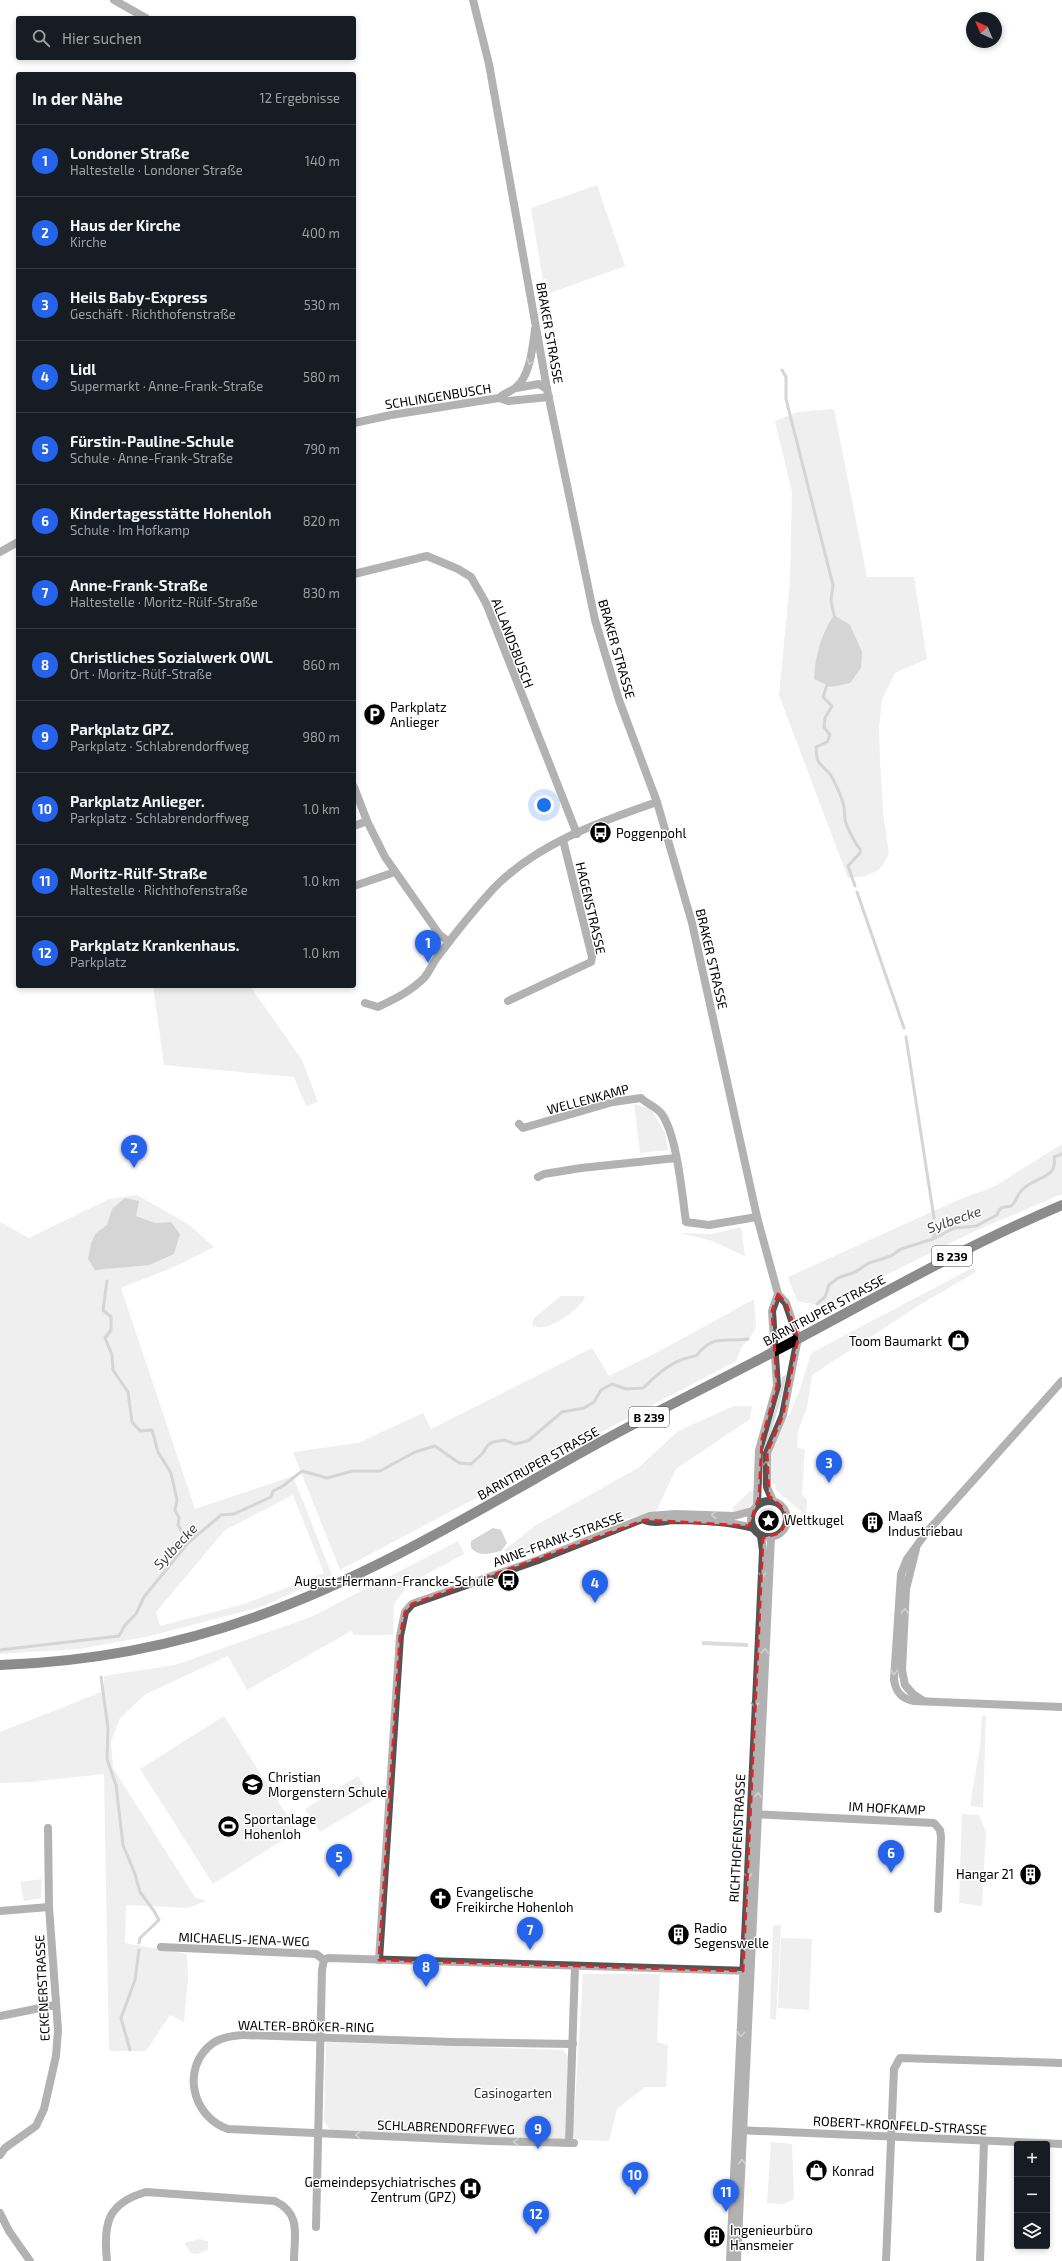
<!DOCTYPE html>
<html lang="de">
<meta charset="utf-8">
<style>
body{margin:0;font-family:"Exo 2",sans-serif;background:#20242c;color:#f1f3f6}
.controls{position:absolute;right:12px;bottom:12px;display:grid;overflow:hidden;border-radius:4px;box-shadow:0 2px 6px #0003}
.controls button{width:36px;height:36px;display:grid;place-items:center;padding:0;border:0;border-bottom:1px solid #363941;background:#171b24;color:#f1f3f6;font:20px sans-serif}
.compass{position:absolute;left:966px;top:12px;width:36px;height:36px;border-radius:50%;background:#171b24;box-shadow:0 2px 6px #0003;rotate:316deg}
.you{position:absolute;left:544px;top:805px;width:14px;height:14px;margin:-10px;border:3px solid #fff;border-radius:50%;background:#1a73e8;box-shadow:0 0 0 6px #1a73e833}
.badge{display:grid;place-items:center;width:26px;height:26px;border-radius:50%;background:#2563eb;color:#fff;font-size:13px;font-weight:700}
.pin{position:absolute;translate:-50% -33px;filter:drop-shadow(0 1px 2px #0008)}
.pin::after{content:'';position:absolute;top:21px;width:14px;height:12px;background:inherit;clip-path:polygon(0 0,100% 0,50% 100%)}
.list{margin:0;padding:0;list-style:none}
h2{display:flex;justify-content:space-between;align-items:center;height:52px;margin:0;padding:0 16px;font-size:17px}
h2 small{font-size:13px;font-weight:400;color:#9ea1a6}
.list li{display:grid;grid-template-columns:26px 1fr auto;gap:12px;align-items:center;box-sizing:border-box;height:72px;padding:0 16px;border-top:1px solid #363941}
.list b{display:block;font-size:15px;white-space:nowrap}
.list p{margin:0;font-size:13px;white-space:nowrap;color:#9ea1a6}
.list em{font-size:13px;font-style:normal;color:#9ea1a6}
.icon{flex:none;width:22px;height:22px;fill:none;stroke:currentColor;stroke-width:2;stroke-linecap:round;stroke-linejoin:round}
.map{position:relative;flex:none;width:1062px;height:2261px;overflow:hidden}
.search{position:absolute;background:#171b24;box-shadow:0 2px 6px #0003;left:16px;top:16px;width:340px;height:44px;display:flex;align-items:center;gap:10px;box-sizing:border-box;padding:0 14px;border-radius:4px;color:#9ea1a6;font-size:15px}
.panel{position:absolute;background:#171b24;box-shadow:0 2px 6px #0003;left:16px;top:72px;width:340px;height:916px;border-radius:4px}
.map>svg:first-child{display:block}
</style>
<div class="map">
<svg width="1062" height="2261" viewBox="0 0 1062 2261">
<rect width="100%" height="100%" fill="#fff"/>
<!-- green -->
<g fill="#dbdbdb" fill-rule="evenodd">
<polygon points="597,185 625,266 550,293 546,279 543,280 531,208"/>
<polygon points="834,409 867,577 914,577 927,659 895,673 882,700 879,728 880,760 883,813 889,854 880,869 866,876 848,878 779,695 790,580 792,492 775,421 798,412"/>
<polygon points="153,986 250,986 302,1060 318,1102 306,1106 294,1077 164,1065"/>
<polygon points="634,1104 651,1109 665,1133 668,1150 640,1153"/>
<polygon points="1062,1144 1062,1194 975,1231 823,1306 797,1301 788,1277 958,1200 995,1186"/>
<path d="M137 1195 188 1224 214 1247 174 1267 121 1288 195 1509 293 1476 332 1575 261 1607 150 1636 79 1649 0 1654V1222L29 1238 109 1199ZM112 1209 155 1223 171 1222 95 1270 96 1233 107 1225ZM293 1495 324 1573 244 1604 160 1626 156 1612 225 1530Z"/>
<polygon points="741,1227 745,1256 712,1241 680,1233 712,1234"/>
<polygon points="974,1267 976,1272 921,1304 812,1375 807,1407 798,1431 797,1448 805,1449 802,1494 807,1500 806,1514 803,1513 776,1490 775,1484 769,1484 769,1457 780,1428 789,1415 800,1389 810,1356 813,1352"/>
<path d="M561 1296H585C582 1308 554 1327 542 1327 539 1328 535 1326 532 1325L534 1318Z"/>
<polygon points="754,1299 756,1328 749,1339 742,1346 736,1361 340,1570 293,1452 358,1443 423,1413 431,1429 592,1348 609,1376 656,1353"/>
<path d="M786 1375C780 1415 762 1444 763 1485H761L764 1444 778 1400 782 1377Z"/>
<polygon points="734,1406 752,1406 750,1419 676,1469 656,1512 551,1536 528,1552 509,1557 504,1550 536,1525 638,1468 678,1431"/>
<polygon points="750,1491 756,1491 754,1502 744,1511 733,1514 733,1507"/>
<circle cx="768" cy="1519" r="11"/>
<polygon points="458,1541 464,1554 410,1583 394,1604 393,1635 354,1635 351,1631 247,1690 228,1656 146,1694 120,1718 111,1742 113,1768 195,1897 206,1901 188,1908 126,1905 125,1943 187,1954 188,1978 184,2022 170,2015 146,2051 109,2051 104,1774 29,1782 0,1783 0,1732 104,1691 104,1676 175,1665 311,1617"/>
<polygon points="702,1641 748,1643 748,1647 702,1645"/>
<polygon points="224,1716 297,1831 213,1884 140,1769"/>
<polygon points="982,1716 986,1716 983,1807 970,1806 980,1747"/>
<polygon points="358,1776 373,1800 320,1832 305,1809"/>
<polygon points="962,1814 979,1815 986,1832 982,1906 959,1903"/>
<polygon points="42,1879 41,1898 24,1901 20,1882"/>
<polygon points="773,1925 781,1925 776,2020 770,2019"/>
<polygon points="781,1938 812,1939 809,2010 778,2008"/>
<polygon points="583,1974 660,1974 657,2042 668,2045 666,2087 645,2087 617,2109 609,2141 579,2140 573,2137"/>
<polygon points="326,2042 563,2050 568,2056 566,2140 330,2130 324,2122"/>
<polygon points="771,2142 792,2144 794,2199 783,2204 767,2203"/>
<polygon points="199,2239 208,2241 208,2250 198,2254 191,2253 184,2243"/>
</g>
<!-- water -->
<g fill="#a2a2a2">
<path d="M834 615 850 625 862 652 861 668 850 683 831 687 814 679C815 656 821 634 834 615Z"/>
<polygon points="125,1198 139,1201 136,1216 155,1223 171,1222 180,1234 174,1254 149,1265 95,1270 88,1259 91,1243 96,1233 107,1225 112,1209"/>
<path d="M493 1528 501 1530 507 1543 501 1551C489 1554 480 1557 471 1548V1541Z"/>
</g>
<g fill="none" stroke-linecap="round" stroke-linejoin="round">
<!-- stream -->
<g stroke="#a2a2a2" stroke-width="3">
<polyline points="782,370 786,377 786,399 833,585 831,601 834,615"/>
<path d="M827 685 823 697 832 706 825 718 824 727 830 735 827 742 816 747C817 765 818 761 829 773 833 777 843 800 844 807 845 811 844 815 845 819 845 824 856 845 860 849V853L848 866 855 886"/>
<polyline points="857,892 904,1028"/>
<polyline points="906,1037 934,1218"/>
<polyline points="933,1238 936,1231 935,1226"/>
<polyline points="107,1281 103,1310 111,1317 111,1330 105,1338 112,1355 113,1370 128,1392 132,1422 140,1431 152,1430 158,1452 171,1473 177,1500 175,1510 179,1518 178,1525 188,1543"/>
<path d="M817 1304 825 1297 829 1285 838 1278 855 1272 869 1263 891 1256 901 1249 933 1239 954 1228 976 1226 997 1215C999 1207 1003 1207 1011 1206 1016 1202 1017 1195 1022 1190 1034 1176 1058 1180 1054 1157L1062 1154"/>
<path d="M0 1650 119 1636 125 1625 136 1614 144 1597 188 1543 221 1515 234 1514 271 1497 273 1491 283 1486 302 1471 327 1478 353 1471H380L415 1452 435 1446 459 1463 471 1464 482 1454 488 1445 493 1442 504 1440 515 1444 528 1441 562 1412 584 1408 594 1402 601 1390 612 1384 626 1389 643 1388C659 1373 673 1359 696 1356 715 1333 723 1343 748 1339"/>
<polyline points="101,1677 108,1728 107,1759 116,1785 123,1845 135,1874 140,1892 154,1911 159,1920 140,1938 139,1943"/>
<polyline points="130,2050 121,2018 135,1980 139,1950"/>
</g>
<!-- minor -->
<g stroke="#545454" stroke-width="8">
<polyline points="114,0 146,18"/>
<polyline points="516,388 539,384 547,389"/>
<path d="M499 398C504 393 510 392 515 388 530 378 533 345 535 329"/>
<polyline points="354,423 391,415 499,398 508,401 549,397"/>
<polyline points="0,552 18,542"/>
<polyline points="354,574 427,556 458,569 471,577 486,603 577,834"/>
<polyline points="354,787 367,821 385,857 439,934 449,942"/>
<polyline points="354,826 367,821"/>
<polyline points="354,886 395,872"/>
<polyline points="508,1001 591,962 592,957 563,840"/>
<path d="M365 1003 378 1007C395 999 411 991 424 978 430 971 433 962 439 955 456 932 474 910 493 889 536 844 599 822 657 802"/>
<path d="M519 1124 523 1128 613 1102 641 1098C647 1104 655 1106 661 1113 677 1134 682 1194 686 1222L709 1225 757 1217"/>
<polyline points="538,1177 544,1174 581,1168 676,1158"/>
<path d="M1062 1381 926 1533 907 1559 901 1574 894 1680C896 1693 902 1699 914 1701L1062 1707"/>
<path d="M645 1520C654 1524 663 1521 673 1520 699 1520 728 1521 753 1528"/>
<polyline points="916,1549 906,1589 902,1670 905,1685 913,1694 924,1701"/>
<polyline points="751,1814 934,1823 940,1830 941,1837 938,1909"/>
<polyline points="0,1911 49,1907"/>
<polyline points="161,1947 316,1954 324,1960"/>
<polyline points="324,1960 328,1958 750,1971"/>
<polyline points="379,1960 400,1636 405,1612 412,1604 538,1560 650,1516 675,1514 734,1516 752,1511"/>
<polyline points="0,2016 55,2005"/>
<path d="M573 2044 452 2042 243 2035C233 2036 222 2037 213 2043 180 2067 192 2117 228 2129L490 2141 574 2143"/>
<polyline points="737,2130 1062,2144"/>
<polyline points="569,2143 575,1966"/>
<polyline points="0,2155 5,2148 36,2126 44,2109 56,2056 58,2030 49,1907 48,1828"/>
<polyline points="316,2227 322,1970 324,1960"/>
<path d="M107 2261C103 2224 107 2203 146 2192L275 2201C302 2214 294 2236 294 2261"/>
<polyline points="886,2261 894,2069 900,2058 1062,2063"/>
<polyline points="980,2261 984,2141"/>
</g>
<!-- tertiary -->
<g stroke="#545454" stroke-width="8">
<polyline points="473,0 489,64 547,389 595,620 619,700 657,802 692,923 757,1217 778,1294 786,1303 798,1338 783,1415 767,1453 767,1487 773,1501"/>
<circle cx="769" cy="1519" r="18"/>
<polyline points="757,1504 759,1450 777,1386 772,1311 778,1294"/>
<polyline points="0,2213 9,2231 30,2261"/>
<polyline points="730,2261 763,1551 761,1536"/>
<polyline points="737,2261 771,1537"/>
</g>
<!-- primary -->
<path stroke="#000" stroke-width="10" d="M0 1665C88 1662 175 1646 258 1616 370 1576 474 1513 577 1455 642 1418 709 1386 775 1351 870 1301 963 1247 1062 1205"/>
</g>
<!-- one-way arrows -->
<defs><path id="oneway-chevron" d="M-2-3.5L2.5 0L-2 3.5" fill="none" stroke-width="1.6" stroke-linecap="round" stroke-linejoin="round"/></defs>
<g stroke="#989898">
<use href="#oneway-chevron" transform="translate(530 362) rotate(111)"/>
<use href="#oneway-chevron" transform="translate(766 1464) rotate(-86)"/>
<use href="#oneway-chevron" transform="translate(714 1515) rotate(-177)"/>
<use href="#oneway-chevron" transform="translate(762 1575) rotate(93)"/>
<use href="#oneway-chevron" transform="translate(905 1611) rotate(-87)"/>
<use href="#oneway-chevron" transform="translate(765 1651) rotate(-86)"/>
<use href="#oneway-chevron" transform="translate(894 1672) rotate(93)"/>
<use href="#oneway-chevron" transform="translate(755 1705) rotate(92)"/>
<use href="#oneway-chevron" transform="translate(758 1795) rotate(-87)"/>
<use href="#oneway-chevron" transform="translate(748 1876) rotate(92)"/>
<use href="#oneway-chevron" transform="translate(741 2034) rotate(93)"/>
<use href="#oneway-chevron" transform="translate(358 2135) rotate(-178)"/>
<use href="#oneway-chevron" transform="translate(516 2142) rotate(-179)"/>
<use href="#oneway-chevron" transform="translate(742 2162) rotate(-88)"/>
</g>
<!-- marked area -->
<path d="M0 0H1062V2261H0ZM778 1294 786 1303 798 1338 783 1415 767 1453 769 1496 783 1508 787 1521 780 1533 763 1538 743 1971 379 1960 400 1636 405 1612 412 1604 645 1520 749 1526 759 1497 762 1439 777 1386 772 1311Z" fill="#fff" fill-opacity=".55" fill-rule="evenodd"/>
<path fill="none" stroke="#d62828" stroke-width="3" stroke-dasharray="8 5" stroke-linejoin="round" d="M778 1294 786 1303 798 1338 783 1415 767 1453 769 1496 783 1508 787 1521 780 1533 763 1538 743 1971 379 1960 400 1636 405 1612 412 1604 645 1520 749 1526 759 1497 762 1439 777 1386 772 1311Z"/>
<!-- icons -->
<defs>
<symbol id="parking-disc" viewBox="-11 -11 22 22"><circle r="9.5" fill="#000" stroke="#fff"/><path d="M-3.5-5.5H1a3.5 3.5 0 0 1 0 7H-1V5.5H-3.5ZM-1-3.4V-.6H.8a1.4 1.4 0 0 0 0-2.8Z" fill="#fff"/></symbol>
<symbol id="bus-disc" viewBox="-11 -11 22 22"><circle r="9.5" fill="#000" stroke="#fff"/><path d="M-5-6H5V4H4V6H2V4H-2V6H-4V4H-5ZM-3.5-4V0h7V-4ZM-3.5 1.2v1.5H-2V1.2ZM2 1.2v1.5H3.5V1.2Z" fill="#fff"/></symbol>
<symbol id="shop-disc" viewBox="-11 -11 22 22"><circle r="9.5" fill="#000" stroke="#fff"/><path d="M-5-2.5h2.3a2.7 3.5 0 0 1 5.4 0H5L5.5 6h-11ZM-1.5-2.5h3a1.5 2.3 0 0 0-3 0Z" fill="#fff"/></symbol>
<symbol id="sight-disc" viewBox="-11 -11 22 22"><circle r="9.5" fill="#000" stroke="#fff"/><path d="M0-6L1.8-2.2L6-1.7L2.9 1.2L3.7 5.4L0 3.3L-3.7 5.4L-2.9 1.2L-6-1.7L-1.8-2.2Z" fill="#fff"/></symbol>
<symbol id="building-disc" viewBox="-11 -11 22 22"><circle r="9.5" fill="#000" stroke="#fff"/><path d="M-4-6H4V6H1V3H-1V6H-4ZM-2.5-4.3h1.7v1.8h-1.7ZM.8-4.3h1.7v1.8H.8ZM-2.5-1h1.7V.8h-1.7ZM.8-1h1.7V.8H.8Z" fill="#fff"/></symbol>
<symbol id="school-disc" viewBox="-11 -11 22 22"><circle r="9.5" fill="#000" stroke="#fff"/><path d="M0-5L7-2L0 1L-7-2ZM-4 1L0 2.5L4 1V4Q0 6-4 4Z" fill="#fff"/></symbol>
<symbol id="stadium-disc" viewBox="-11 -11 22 22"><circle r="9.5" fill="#000" stroke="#fff"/><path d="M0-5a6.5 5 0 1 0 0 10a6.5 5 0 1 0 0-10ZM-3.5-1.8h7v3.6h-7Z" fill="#fff"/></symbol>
<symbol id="church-disc" viewBox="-11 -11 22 22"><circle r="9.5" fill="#000" stroke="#fff"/><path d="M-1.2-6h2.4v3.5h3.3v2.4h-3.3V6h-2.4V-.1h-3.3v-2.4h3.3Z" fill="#fff"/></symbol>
<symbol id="hospital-disc" viewBox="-11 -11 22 22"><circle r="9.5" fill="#000" stroke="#fff"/><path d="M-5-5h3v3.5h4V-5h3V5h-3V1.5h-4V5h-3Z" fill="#fff"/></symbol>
</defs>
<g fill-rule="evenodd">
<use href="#parking-disc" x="362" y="702" width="25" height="25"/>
<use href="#bus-disc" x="588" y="820" width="25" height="25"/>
<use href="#shop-disc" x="946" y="1328" width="25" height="25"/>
<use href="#sight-disc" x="756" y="1508" width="25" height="25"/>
<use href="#building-disc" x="860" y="1510" width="25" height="25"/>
<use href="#bus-disc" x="496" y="1568" width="25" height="25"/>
<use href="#school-disc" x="240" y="1772" width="25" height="25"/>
<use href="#stadium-disc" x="216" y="1814" width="25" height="25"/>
<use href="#building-disc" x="1018" y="1862" width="25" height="25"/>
<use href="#church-disc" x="428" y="1886" width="25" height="25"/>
<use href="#building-disc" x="666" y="1922" width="25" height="25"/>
<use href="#shop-disc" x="804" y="2158" width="25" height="25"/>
<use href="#hospital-disc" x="458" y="2176" width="25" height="25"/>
<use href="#building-disc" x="702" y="2224" width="25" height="25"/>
</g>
<g text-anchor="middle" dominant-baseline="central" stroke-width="3" stroke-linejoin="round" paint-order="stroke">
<!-- shield labels -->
<g fill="#fff" stroke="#4c4c4c" stroke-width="1">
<rect x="932" y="1246" width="40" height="20" rx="3"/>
<rect x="629" y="1407" width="40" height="20" rx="3"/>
</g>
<g font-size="12" font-weight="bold" fill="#000">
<text x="952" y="1256">B 239</text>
<text x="649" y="1417">B 239</text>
</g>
<!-- street labels -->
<g font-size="13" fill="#000" stroke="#fff">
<text transform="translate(550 333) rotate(80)">BRAKER STRASSE</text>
<text transform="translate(438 396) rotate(-9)">SCHLINGENBUSCH</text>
<text transform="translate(513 643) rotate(69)">ALLANDSBUSCH</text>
<text transform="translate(617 649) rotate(74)">BRAKER STRASSE</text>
<text transform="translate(591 908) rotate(77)">HAGENSTRASSE</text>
<text transform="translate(712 959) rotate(77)">BRAKER STRASSE</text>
<text transform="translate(588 1099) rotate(-15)">WELLENKAMP</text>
<text transform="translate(824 1310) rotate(-28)">BARNTRUPER STRASSE</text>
<text transform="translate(538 1463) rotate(-29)">BARNTRUPER STRASSE</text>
<text transform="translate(558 1539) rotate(-20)">ANNE-FRANK-STRASSE</text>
<text transform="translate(887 1808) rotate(3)">IM HOFKAMP</text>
<text transform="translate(737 1838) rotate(-87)">RICHTHOFENSTRASSE</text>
<text transform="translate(244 1939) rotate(2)">MICHAELIS-JENA-WEG</text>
<text transform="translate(42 1988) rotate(-93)">ECKENERSTRASSE</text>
<text transform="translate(306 2026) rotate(1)">WALTER-BRÖKER-RING</text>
<text transform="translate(900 2125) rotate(3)">ROBERT-KRONFELD-STRASSE</text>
<text transform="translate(446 2127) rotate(2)">SCHLABRENDORFFWEG</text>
</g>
<!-- poi labels -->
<g font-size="13" fill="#000" stroke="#fff" text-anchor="start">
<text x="390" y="707">Parkplatz<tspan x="390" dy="15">Anlieger</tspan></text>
<text x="616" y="833">Poggenpohl</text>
<text x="942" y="1341" text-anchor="end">Toom Baumarkt</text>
<text x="888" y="1516">Maaß<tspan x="888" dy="15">Industriebau</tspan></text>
<text x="784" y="1520">Weltkugel</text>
<text x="494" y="1581" text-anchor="end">August-Hermann-Francke-Schule</text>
<text x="268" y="1777">Christian<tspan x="268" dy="15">Morgenstern Schule</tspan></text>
<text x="244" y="1819">Sportanlage<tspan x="244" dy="15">Hohenloh</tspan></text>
<text x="1014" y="1874" text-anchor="end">Hangar 21</text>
<text x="456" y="1892">Evangelische<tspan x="456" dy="15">Freikirche Hohenloh</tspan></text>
<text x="694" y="1928">Radio<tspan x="694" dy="15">Segenswelle</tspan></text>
<text x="832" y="2171">Konrad</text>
<text x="456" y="2182" text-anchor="end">Gemeindepsychiatrisches<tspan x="456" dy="15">Zentrum (GPZ)</tspan></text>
<text x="730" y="2230">Ingenieurbüro<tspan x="730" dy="15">Hansmeier</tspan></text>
</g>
<!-- park labels -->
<g font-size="13" fill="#323232" stroke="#fff">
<text x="513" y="2093">Casinogarten</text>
</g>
<!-- water labels -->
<g font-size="14" font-style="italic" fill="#434343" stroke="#fff">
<text transform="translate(954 1219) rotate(-19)">Sylbecke</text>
<text transform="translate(175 1546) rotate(-47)">Sylbecke</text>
</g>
</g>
</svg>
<div class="controls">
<button>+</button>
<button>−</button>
<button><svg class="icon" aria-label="layers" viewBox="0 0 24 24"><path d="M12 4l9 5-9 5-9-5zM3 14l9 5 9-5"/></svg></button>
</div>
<svg class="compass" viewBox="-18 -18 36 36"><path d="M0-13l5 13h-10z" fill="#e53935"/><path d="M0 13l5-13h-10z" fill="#9ea1a6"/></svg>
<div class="you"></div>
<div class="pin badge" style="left:428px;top:963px">1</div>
<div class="pin badge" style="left:134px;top:1168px">2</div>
<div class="pin badge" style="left:829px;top:1483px">3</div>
<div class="pin badge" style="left:595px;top:1603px">4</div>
<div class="pin badge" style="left:339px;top:1877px">5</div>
<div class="pin badge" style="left:891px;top:1873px">6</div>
<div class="pin badge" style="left:530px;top:1950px">7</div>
<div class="pin badge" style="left:426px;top:1987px">8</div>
<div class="pin badge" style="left:538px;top:2149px">9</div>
<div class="pin badge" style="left:635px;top:2195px">10</div>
<div class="pin badge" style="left:726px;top:2212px">11</div>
<div class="pin badge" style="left:536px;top:2234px">12</div>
<div class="search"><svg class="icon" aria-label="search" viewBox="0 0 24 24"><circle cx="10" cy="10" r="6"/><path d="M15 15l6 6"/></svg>Hier suchen</div>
<section class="panel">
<h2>In der Nähe<small>12 Ergebnisse</small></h2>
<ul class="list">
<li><span class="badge">1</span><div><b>Londoner Straße</b><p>Haltestelle · Londoner Straße</p></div><em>140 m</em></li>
<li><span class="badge">2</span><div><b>Haus der Kirche</b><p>Kirche</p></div><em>400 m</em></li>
<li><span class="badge">3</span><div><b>Heils Baby-Express</b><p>Geschäft · Richthofenstraße</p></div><em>530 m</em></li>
<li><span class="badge">4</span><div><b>Lidl</b><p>Supermarkt · Anne-Frank-Straße</p></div><em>580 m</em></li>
<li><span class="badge">5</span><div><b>Fürstin-Pauline-Schule</b><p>Schule · Anne-Frank-Straße</p></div><em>790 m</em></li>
<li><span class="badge">6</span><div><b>Kindertagesstätte Hohenloh</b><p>Schule · Im Hofkamp</p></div><em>820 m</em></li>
<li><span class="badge">7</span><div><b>Anne-Frank-Straße</b><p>Haltestelle · Moritz-Rülf-Straße</p></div><em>830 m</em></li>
<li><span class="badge">8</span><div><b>Christliches Sozialwerk OWL</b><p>Ort · Moritz-Rülf-Straße</p></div><em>860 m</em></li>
<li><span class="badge">9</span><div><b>Parkplatz GPZ.</b><p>Parkplatz · Schlabrendorffweg</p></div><em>980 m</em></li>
<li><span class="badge">10</span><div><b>Parkplatz Anlieger.</b><p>Parkplatz · Schlabrendorffweg</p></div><em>1.0 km</em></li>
<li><span class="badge">11</span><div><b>Moritz-Rülf-Straße</b><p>Haltestelle · Richthofenstraße</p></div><em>1.0 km</em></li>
<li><span class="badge">12</span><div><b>Parkplatz Krankenhaus.</b><p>Parkplatz</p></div><em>1.0 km</em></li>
</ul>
</section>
</div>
